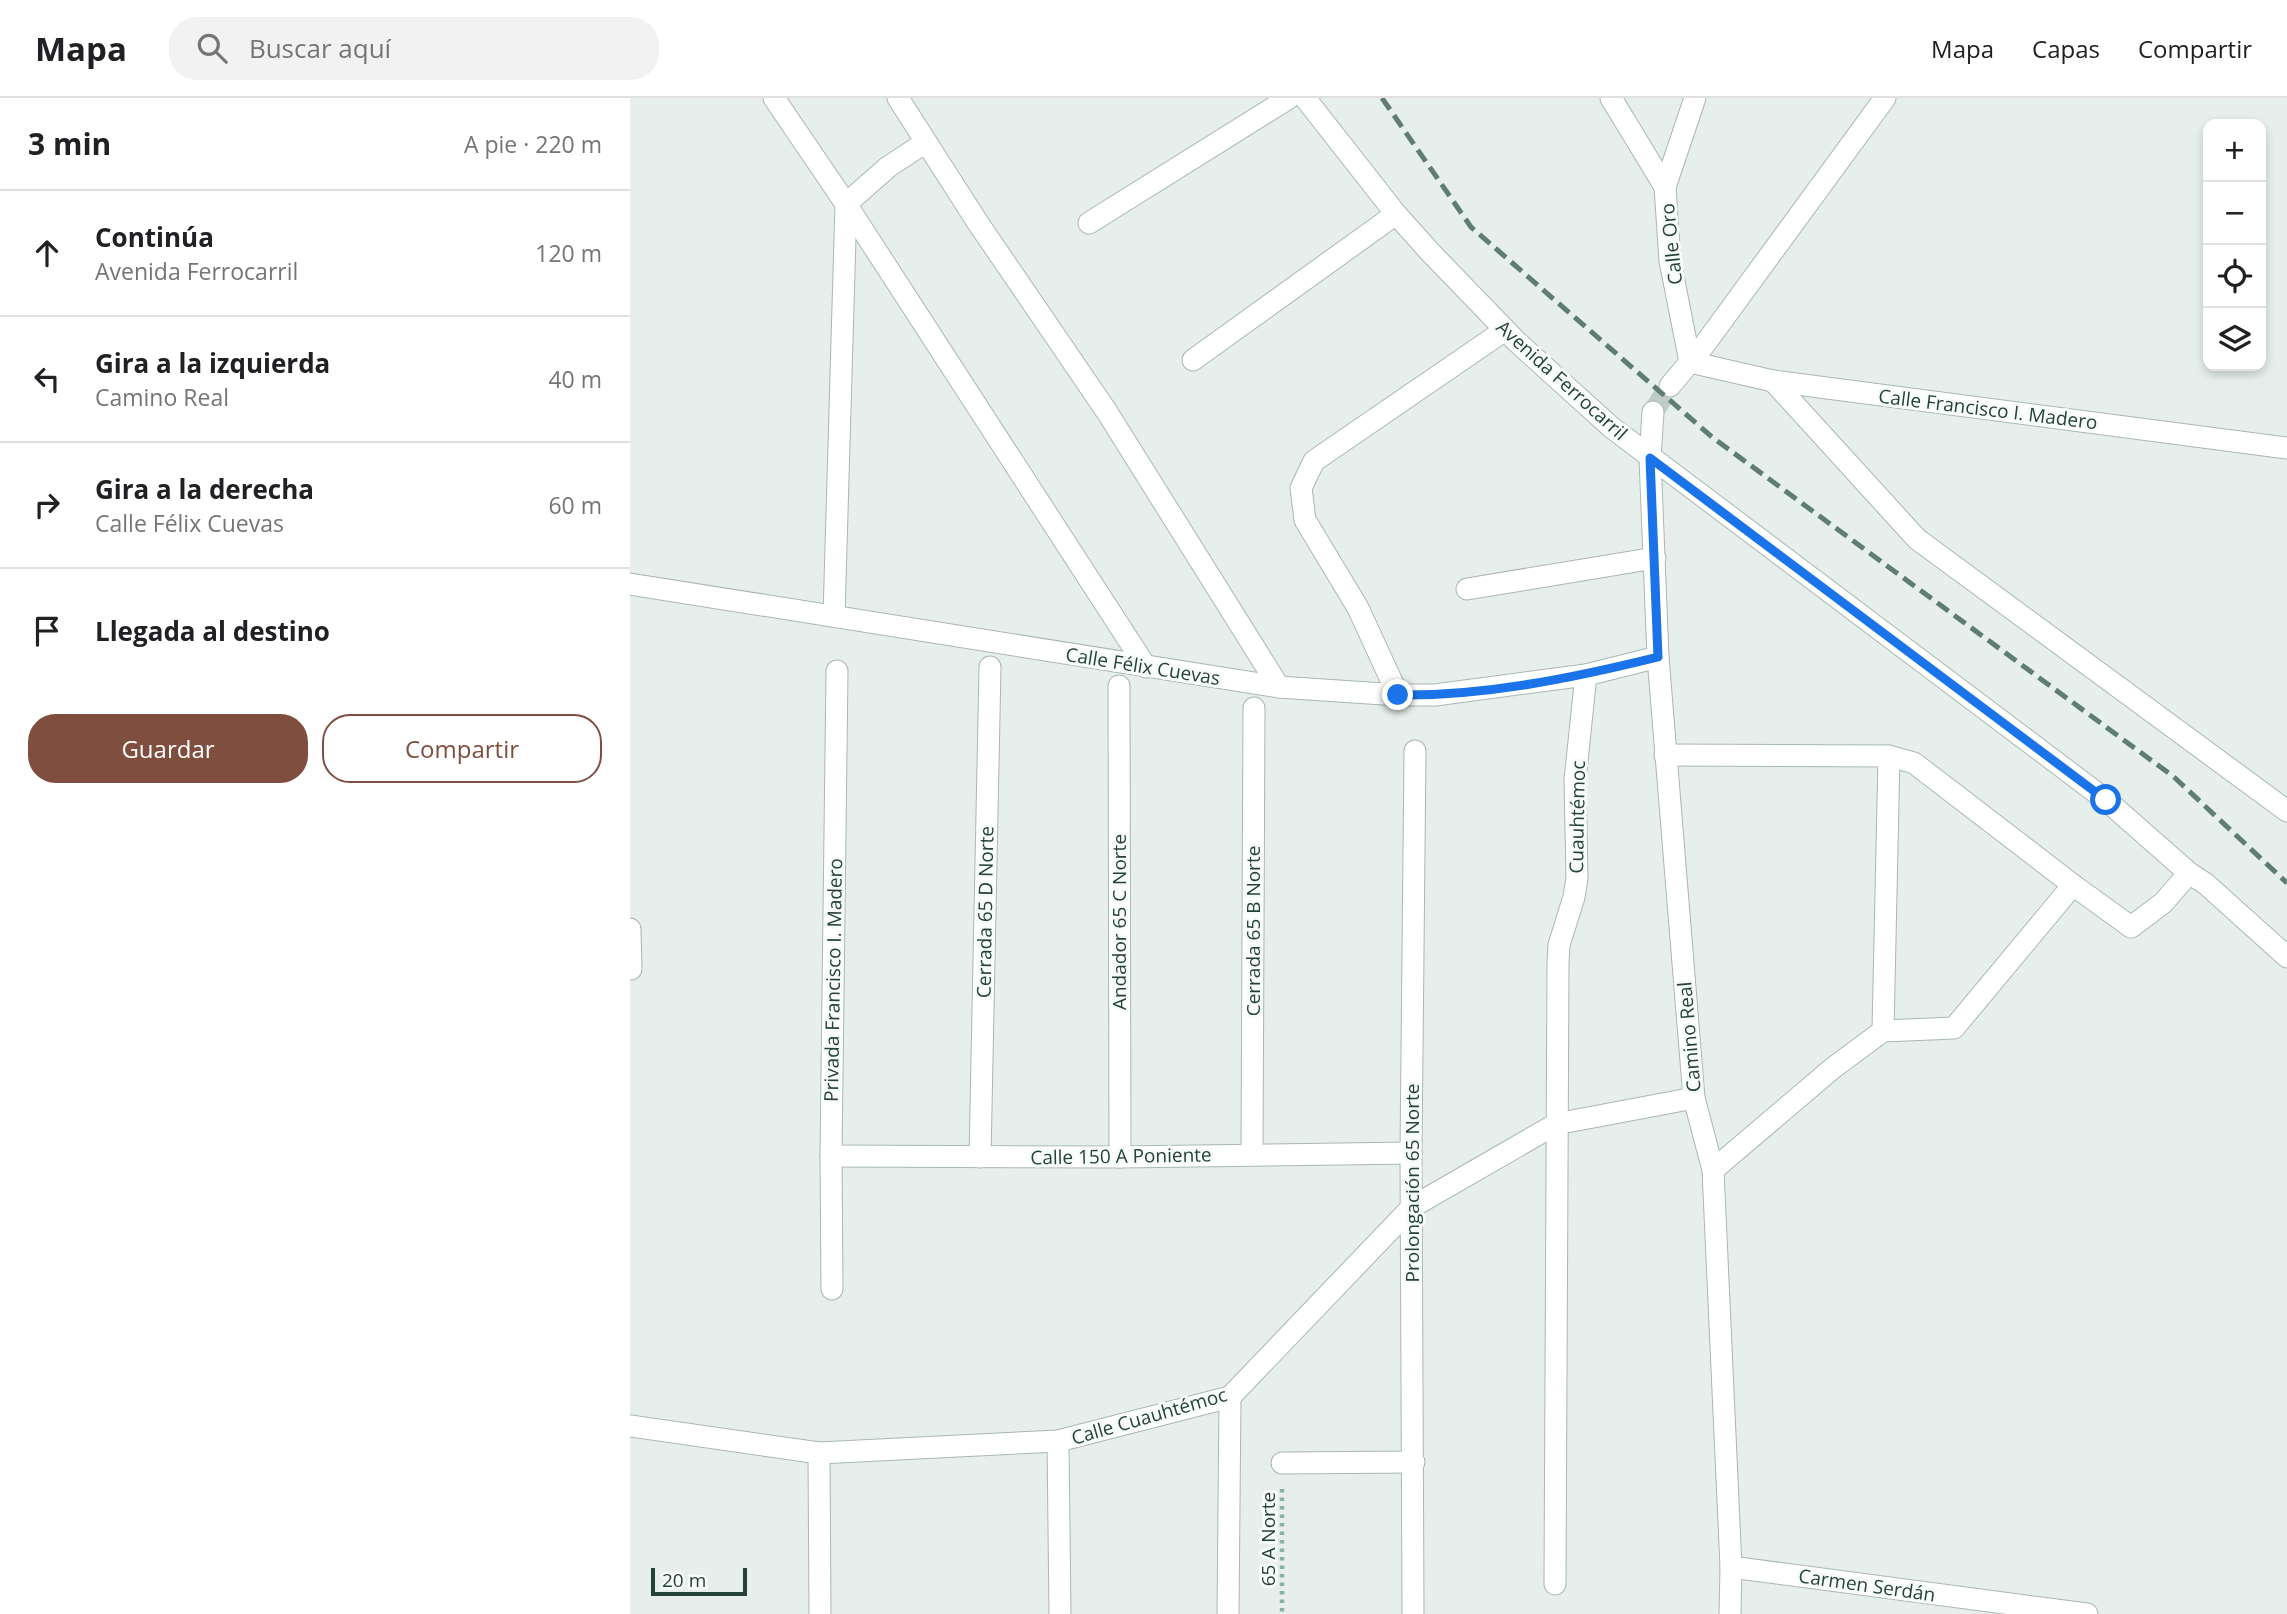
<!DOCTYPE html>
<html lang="es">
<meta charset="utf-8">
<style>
body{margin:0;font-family:"Open Sans",sans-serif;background:#f2f2f2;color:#202124}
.controls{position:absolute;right:21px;top:21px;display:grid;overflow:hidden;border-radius:14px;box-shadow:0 4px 10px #0003}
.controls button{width:63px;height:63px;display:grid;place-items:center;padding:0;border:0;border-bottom:2px solid #e0e0e0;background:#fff;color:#202124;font:35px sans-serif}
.scale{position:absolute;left:21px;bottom:18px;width:96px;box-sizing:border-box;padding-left:7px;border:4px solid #24423a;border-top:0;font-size:19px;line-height:24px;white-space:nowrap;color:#24423a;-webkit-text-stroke:5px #f7fbf9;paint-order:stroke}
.stop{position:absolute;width:21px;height:21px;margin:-16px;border:5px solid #1a73e8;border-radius:50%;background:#fff}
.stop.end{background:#1a73e8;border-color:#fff;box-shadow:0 2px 7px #0008}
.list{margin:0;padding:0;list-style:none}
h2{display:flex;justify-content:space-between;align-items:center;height:91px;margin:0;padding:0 28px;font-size:30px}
h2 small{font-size:23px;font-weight:400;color:#757577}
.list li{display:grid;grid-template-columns:46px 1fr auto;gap:21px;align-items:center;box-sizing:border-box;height:126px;padding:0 28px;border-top:2px solid #e0e0e0}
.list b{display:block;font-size:26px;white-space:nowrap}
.list p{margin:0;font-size:23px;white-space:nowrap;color:#757577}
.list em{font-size:23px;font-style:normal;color:#757577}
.actions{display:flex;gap:14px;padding:21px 28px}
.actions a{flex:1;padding:16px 0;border:2px solid #7f4e3f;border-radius:28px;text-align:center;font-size:24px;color:#7f4e3f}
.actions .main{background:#7f4e3f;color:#fff}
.icon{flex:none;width:38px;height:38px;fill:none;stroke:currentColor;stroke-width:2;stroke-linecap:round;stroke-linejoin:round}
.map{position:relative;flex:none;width:1657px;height:1516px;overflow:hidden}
header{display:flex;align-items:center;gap:42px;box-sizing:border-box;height:98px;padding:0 35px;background:#fff;border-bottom:2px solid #e0e0e0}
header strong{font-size:33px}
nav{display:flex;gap:38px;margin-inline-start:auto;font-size:24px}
.search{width:490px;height:63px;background:#f2f2f2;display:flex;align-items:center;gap:18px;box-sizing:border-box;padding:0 24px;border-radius:28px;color:#757577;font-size:26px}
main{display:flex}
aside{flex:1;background:#fff}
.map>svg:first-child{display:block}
</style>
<header>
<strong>Mapa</strong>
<div class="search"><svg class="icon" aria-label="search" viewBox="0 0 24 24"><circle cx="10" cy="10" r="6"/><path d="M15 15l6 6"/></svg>Buscar aquí</div>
<nav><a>Mapa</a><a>Capas</a><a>Compartir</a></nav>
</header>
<main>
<aside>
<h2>3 min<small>A pie · 220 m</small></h2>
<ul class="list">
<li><svg class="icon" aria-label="ahead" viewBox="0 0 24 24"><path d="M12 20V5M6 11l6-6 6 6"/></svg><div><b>Continúa</b><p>Avenida Ferrocarril</p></div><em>120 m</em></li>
<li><svg class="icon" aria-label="left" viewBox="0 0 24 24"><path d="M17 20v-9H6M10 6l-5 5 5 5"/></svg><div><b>Gira a la izquierda</b><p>Camino Real</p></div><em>40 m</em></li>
<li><svg class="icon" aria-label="right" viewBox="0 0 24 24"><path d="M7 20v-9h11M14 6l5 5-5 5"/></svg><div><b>Gira a la derecha</b><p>Calle Félix Cuevas</p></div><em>60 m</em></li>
<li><svg class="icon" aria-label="arrive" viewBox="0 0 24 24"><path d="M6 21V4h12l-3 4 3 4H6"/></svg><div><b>Llegada al destino</b></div></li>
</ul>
<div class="actions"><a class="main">Guardar</a><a>Compartir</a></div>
</aside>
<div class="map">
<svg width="1657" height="1516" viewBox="0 0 1657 1516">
<rect width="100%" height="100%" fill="#e6efeb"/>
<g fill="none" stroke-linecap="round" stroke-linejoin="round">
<!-- street-tunnel -->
<polyline stroke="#bfccc8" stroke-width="21" stroke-dasharray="21 10" stroke-linecap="butt" points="1023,314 1040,288"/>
<defs>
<g id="street">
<polyline points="144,0 216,106 516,569"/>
<polyline points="268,0 348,125 477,314 649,589"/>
<polyline points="675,0 766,116 800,154 886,243 981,329 1476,702 1559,775 1576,786 1657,859"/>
<polyline points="981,0 1035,89 1040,163 1060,264"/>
<polyline points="1035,89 1065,0"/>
<polyline points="459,125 659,0"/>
<polyline points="563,262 766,116"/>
<polyline points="1060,264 1143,283 1657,350"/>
<polyline points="1143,283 1287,441 1657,713"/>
<polyline points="1040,288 1075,246 1255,0"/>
<polyline points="1023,314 1020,360 1028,559 1064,1000 1083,1072 1101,1469 1100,1516"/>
<polyline points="0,486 649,589 768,597 805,597 956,577 1028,559"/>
<polyline points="837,491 1025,460"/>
<polyline points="204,518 216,106 258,69 296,44"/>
<polyline points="489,588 490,1059"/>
<polyline points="768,597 728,510 675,422 671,390 684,363 875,232"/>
<polyline points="1035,657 1259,658 1284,665 1443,787"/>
<polyline points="0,831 1,871"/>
<polyline points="1253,933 1259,658"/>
<polyline points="622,1056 624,610"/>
<polyline points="201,1058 490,1059 781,1055"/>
<polyline points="350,1059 360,569"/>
<polyline points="1083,1072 1203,970 1253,933 1324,930 1443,787 1501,829 1533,805 1559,775"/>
<polyline points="202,1191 201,1058 207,573"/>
<polyline points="0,1328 189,1355 428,1343 600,1299 782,1109 926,1026 1064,1000"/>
<polyline points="428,1343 430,1516"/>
<polyline points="189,1355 190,1516"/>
<polyline points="652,1365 784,1364"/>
<polyline points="1101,1469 1457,1516"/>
<polyline points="925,1486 928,866 929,847 944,799 947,780 945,682 956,577"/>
<polyline points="598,1516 600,1299"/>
<polyline points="783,1516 781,1055 785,653"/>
</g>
</defs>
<!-- street casing -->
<use href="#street" stroke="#a8b8b2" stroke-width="23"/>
<!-- path -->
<polyline stroke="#86b3a5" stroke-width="4.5" stroke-dasharray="3.5 5" stroke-linecap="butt" points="652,1391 652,1516"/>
<!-- street -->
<use href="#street" stroke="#fff" stroke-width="21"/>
<!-- rail -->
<polyline stroke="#5f7d75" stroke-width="5" stroke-dasharray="14 7" stroke-linecap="butt" points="752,0 841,129 1082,339 1544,679 1657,785"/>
</g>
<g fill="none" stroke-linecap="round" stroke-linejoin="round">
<!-- route -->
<path stroke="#1a73e8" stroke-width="9" d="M768 597C855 598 943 580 1028 559L1020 360 1476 702"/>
</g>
<g text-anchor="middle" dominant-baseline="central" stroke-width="6" stroke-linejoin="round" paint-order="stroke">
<!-- street labels -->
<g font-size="19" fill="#24423a" stroke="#f7fbf9">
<text transform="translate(1041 146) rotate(-96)">Calle Oro</text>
<text transform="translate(932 282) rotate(42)">Avenida Ferrocarril</text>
<text transform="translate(1358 311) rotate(7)">Calle Francisco I. Madero</text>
<text transform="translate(513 568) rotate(9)">Calle Félix Cuevas</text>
<text transform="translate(947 719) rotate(-89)">Cuauhtémoc</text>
<text transform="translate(355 814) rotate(-89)">Cerrada 65 D Norte</text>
<text transform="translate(489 824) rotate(-90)">Andador 65 C Norte</text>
<text transform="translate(623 833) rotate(-90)">Cerrada 65 B Norte</text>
<text transform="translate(203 882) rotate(-89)">Privada Francisco I. Madero</text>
<text transform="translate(1059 939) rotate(-95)">Camino Real</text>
<text transform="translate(491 1058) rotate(-1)">Calle 150 A Poniente</text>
<text transform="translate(782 1085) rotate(-90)">Prolongación 65 Norte</text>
<text transform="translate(519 1318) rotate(-16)">Calle Cuauhtémoc</text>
<text transform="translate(638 1441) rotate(-90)">65 A Norte</text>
<text transform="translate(1237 1487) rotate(8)">Carmen Serdán</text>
</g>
</g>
</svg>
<div class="controls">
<button>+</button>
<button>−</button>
<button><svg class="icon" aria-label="locate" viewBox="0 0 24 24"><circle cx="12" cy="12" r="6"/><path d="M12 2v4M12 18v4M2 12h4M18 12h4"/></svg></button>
<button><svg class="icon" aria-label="layers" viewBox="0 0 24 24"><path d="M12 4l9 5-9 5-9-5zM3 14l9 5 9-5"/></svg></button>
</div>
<div class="scale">20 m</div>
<div class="stop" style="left:1476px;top:702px"></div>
<div class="stop end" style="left:768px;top:597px"></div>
</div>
</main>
